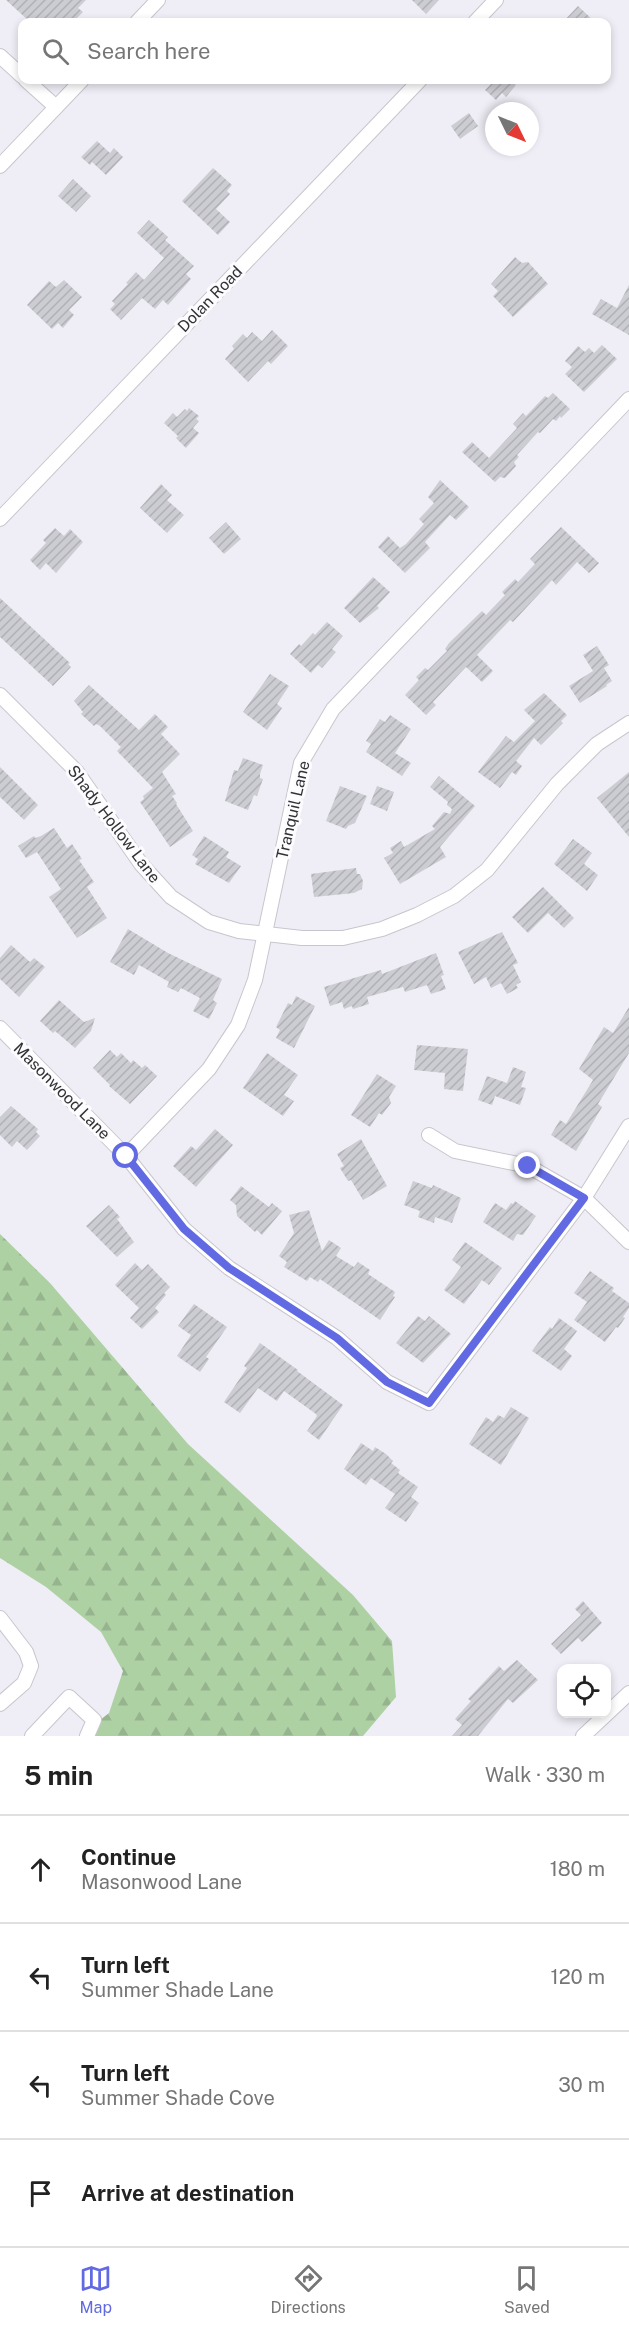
<!DOCTYPE html>
<meta charset="utf-8">
<style>
body{margin:0;font-family:"Public Sans",sans-serif;background:#f6f6f6;color:#222}
.controls{position:absolute;right:18px;bottom:18px;display:grid;overflow:hidden;border-radius:12px;box-shadow:0 3px 9px #0003}
.controls button{width:54px;height:54px;display:grid;place-items:center;padding:0;border:0;border-bottom:2px solid #e0e0e0;background:#fff;color:#222;font:30px sans-serif}
.compass{position:absolute;left:485px;top:102px;width:54px;height:54px;border-radius:50%;background:#fff;box-shadow:0 3px 9px #0003;rotate:133deg}
.stop{position:absolute;width:18px;height:18px;margin:-14px;border:4px solid #616ae2;border-radius:50%;background:#fff}
.stop.end{background:#616ae2;border-color:#fff;box-shadow:0 2px 6px #0008}
.list{margin:0;padding:0;list-style:none}
h2{display:flex;justify-content:space-between;align-items:center;height:78px;margin:0;padding:0 24px;font-size:26px}
h2 small{font-size:20px;font-weight:400;color:#767676}
.list li{display:grid;grid-template-columns:39px 1fr auto;gap:18px;align-items:center;box-sizing:border-box;height:108px;padding:0 24px;border-top:2px solid #e0e0e0}
.list b{display:block;font-size:22px;white-space:nowrap}
.list p{margin:0;font-size:20px;white-space:nowrap;color:#767676}
.list em{font-size:20px;font-style:normal;color:#767676}
.icon{flex:none;width:33px;height:33px;fill:none;stroke:currentColor;stroke-width:2;stroke-linecap:round;stroke-linejoin:round}
.map{position:relative;flex:none;width:629px;height:1736px;overflow:hidden}
.search{position:absolute;background:#fff;box-shadow:0 3px 9px #0003;left:18px;right:18px;top:18px;height:66px;display:flex;align-items:center;gap:15px;box-sizing:border-box;padding:0 21px;border-radius:12px;color:#767676;font-size:22px}
.sheet{height:510px;background:#fff}
nav{display:flex;justify-content:space-around;align-items:center;box-sizing:border-box;height:84px;border-top:2px solid #e0e0e0;background:#fff;font-size:16px;color:#767676}
nav a{display:grid;justify-items:center;gap:3px}
nav .on{color:#616ae2}
.map>svg:first-child{display:block}
</style>
<div class="map">
<svg width="629" height="1736" viewBox="0 0 629 1736">
<defs>
<pattern id="forest-firs" width="22" height="20" patternUnits="userSpaceOnUse" patternTransform="scale(1.5)"><rect width="22" height="20" fill="#aed1a4"/><path d="M5 1l3.5 6h-7zM16 11l3.5 6h-7z" fill="#96b48e"/></pattern>
<pattern id="building-hatch" width="6" height="6" patternUnits="userSpaceOnUse" patternTransform="scale(1.5)"><rect width="6" height="6" fill="#ccccd3"/><path d="M-1 1l2-2M0 6l6-6M5 7l2-2" fill="none" stroke="#b0b0b6"/></pattern>
</defs>
<rect width="100%" height="100%" fill="#efeef6"/>
<!-- forest -->
<polygon fill="url(#forest-firs)" points="0,1234 50,1283 188,1444 353,1595 392,1641 396,1697 363,1736 80,1736 109,1713 123,1671 101,1632 46,1587 0,1558"/>
<!-- building -->
<g fill="url(#building-hatch)">
<polygon points="6,0 86,0 78,8 83,12 73,22 30,22"/>
<polygon points="412,0 439,0 426,14"/>
<polygon points="578,6 595,22 563,22"/>
<polygon points="495,80 510,80 516,85 506,97 502,93 496,100 485,90"/>
<polygon points="469,113 478,126 460,139 451,126"/>
<polygon points="97,141 110,153 114,148 123,157 106,175 92,162 90,165 81,157"/>
<polygon points="213,168 232,185 227,191 230,194 216,209 230,222 218,235 182,201"/>
<polygon points="73,179 91,196 76,212 58,196"/>
<polygon points="149,220 168,237 165,240 194,266 186,274 191,279 168,305 163,300 155,309 142,298 121,320 110,309 115,304 112,301 128,284 126,283 136,272 144,280 164,258 137,233"/>
<polygon points="515,257 522,263 528,262 548,284 513,317 493,296 498,291 491,284"/>
<polygon points="64,280 82,297 69,310 74,315 63,328 58,323 52,329 27,305 49,281 56,287"/>
<polygon points="629,285 629,335 592,314 601,299 617,308"/>
<polygon points="272,330 288,346 271,364 268,361 248,382 225,359 234,349 232,346 243,334 247,338 252,332 262,341"/>
<polygon points="602,345 617,359 584,392 565,374 572,367 565,361 578,346 585,352 589,348 594,353"/>
<polygon points="553,393 570,409 561,418 560,416 556,421 553,419 540,433 538,432 517,455 519,457 514,462 516,466 505,478 500,477 495,482 462,452 472,442 489,458 517,428 513,424 523,413 526,416 545,396 548,398"/>
<polygon points="189,408 199,416 196,419 199,421 193,428 199,433 186,448 176,438 178,436 164,423 173,413 177,417 185,409 187,411"/>
<polygon points="440,480 469,507 456,520 450,515 425,542 430,548 405,573 378,547 388,536 400,548 406,544 424,524 419,519 434,503 428,497"/>
<polygon points="161,484 172,495 167,500 184,515 167,533 140,508"/>
<polygon points="226,522 241,539 224,554 209,538"/>
<polygon points="561,527 599,563 589,573 577,562 556,585 552,580 513,622 510,620 477,655 493,671 482,682 466,667 433,702 436,705 426,715 405,695 419,680 416,677 425,668 428,670 447,651 445,649 449,643 482,611 486,615 505,595 502,592 515,579 518,582 535,564 530,559"/>
<polygon points="55,528 64,536 70,529 83,542 56,573 46,563 40,570 30,560 46,543 43,540"/>
<polygon points="373,577 390,592 377,606 379,608 360,623 344,608"/>
<polygon points="0,598 70,663 68,664 71,667 53,686 0,637"/>
<polygon points="327,622 343,636 332,649 336,652 322,668 318,665 311,673 290,654 299,644 301,646 313,633 315,635"/>
<polygon points="597,646 609,665 604,668 612,681 606,685 607,686 580,703 569,686 593,671 583,655"/>
<polygon points="270,674 289,686 277,704 282,708 267,730 243,712"/>
<polygon points="89,685 139,730 155,714 168,727 161,734 180,754 162,772 176,794 172,796 177,803 176,804 193,831 170,847 140,802 144,799 143,796 153,788 117,751 121,747 100,726 96,724 94,726 81,714 83,712 74,701"/>
<polygon points="544,693 567,715 561,721 563,723 541,745 534,738 516,761 522,766 516,775 512,772 500,788 478,772 506,736 514,742 535,721 524,710"/>
<polygon points="390,715 411,729 395,753 411,763 402,776 366,752 371,744 366,741 380,719 385,722"/>
<polygon points="243,758 263,765 260,774 260,778 263,779 257,796 254,795 248,810 225,801 234,770 238,771"/>
<polygon points="0,767 38,805 24,820 0,797"/>
<polygon points="629,772 629,837 597,798"/>
<polygon points="439,776 475,806 440,847 446,857 400,884 384,858 393,853 390,848 401,841 404,847 435,829 432,826 444,812 450,814 452,809 447,805 448,802 430,787"/>
<polygon points="340,786 367,796 355,823 348,826 346,829 326,821"/>
<polygon points="377,786 394,792 387,811 370,804"/>
<polygon points="54,828 67,848 72,844 82,859 79,860 94,882 87,887 107,918 77,938 49,897 61,889 37,852 26,858 18,846 34,836 35,838 41,836"/>
<polygon points="204,836 229,852 226,857 241,866 229,883 195,864 198,859 192,855"/>
<polygon points="573,839 592,853 584,864 598,875 587,891 554,864"/>
<polygon points="356,868 357,874 360,874 363,881 362,889 354,893 314,897 311,874"/>
<polygon points="543,887 574,918 564,928 548,913 528,933 512,917"/>
<polygon points="128,929 168,953 222,979 213,1000 217,1003 209,1019 193,1011 200,998 181,988 178,992 167,987 169,982 139,965 134,975 110,962"/>
<polygon points="502,932 518,963 513,965 521,982 516,985 518,988 507,994 501,983 491,988 486,977 474,984 458,952"/>
<polygon points="11,945 30,962 34,958 45,967 19,997 0,979 0,958"/>
<polygon points="436,953 444,975 441,976 446,989 431,994 427,985 405,992 403,987 367,997 369,1004 353,1009 352,1006 344,1009 342,1002 330,1006 324,987 381,970 382,974"/>
<polygon points="296,996 315,1006 294,1048 276,1038 280,1030 276,1027 288,1003 292,1005"/>
<polygon points="59,1000 84,1022 95,1018 91,1031 75,1048 55,1031 53,1033 40,1021"/>
<polygon points="629,1007 629,1053 598,1104 602,1107 576,1151 551,1135 560,1120 566,1124 593,1080 579,1069 595,1042 604,1027 613,1033"/>
<polygon points="417,1045 468,1049 463,1091 444,1089 445,1073 414,1070"/>
<polygon points="110,1050 117,1057 121,1053 131,1063 133,1060 142,1068 145,1065 157,1076 130,1104 109,1086 110,1085 93,1068"/>
<polygon points="267,1053 298,1075 284,1095 294,1101 283,1116 243,1088"/>
<polygon points="513,1067 526,1072 521,1087 526,1088 520,1105 495,1096 492,1105 478,1100 487,1076 507,1083"/>
<polygon points="377,1074 396,1086 389,1097 391,1103 382,1115 379,1113 370,1127 351,1115"/>
<polygon points="11,1106 38,1129 36,1132 40,1136 27,1150 17,1141 12,1147 0,1135 0,1117"/>
<polygon points="215,1129 233,1145 196,1187 173,1166 191,1146 196,1150"/>
<polygon points="361,1139 387,1186 363,1200 351,1180 348,1181 340,1168 344,1166 337,1154"/>
<polygon points="413,1181 432,1188 433,1185 461,1198 452,1223 435,1217 434,1223 418,1217 420,1211 404,1205"/>
<polygon points="241,1186 269,1207 272,1203 282,1211 262,1235 257,1230 255,1232 237,1216 236,1205 230,1200"/>
<polygon points="515,1201 536,1216 523,1235 517,1234 513,1241 483,1222 495,1203 506,1210 511,1203 513,1204"/>
<polygon points="109,1205 120,1217 117,1219 134,1242 117,1257 86,1226"/>
<polygon points="309,1210 322,1251 329,1240 341,1248 336,1256 354,1267 358,1262 370,1270 368,1274 395,1292 393,1296 395,1297 380,1320 320,1279 318,1282 310,1277 307,1281 284,1267 287,1262 279,1256 294,1233 289,1215"/>
<polygon points="465,1242 502,1268 489,1285 482,1280 464,1304 444,1290 461,1267 452,1260"/>
<polygon points="135,1263 142,1270 148,1264 170,1287 164,1293 166,1295 155,1308 159,1312 142,1329 130,1318 139,1308 115,1285"/>
<polygon points="590,1271 614,1288 612,1291 629,1303 629,1308 623,1317 625,1318 618,1328 616,1327 605,1342 574,1320 587,1302 574,1293"/>
<polygon points="194,1304 227,1327 206,1357 209,1359 200,1372 177,1356 191,1335 178,1326"/>
<polygon points="418,1316 425,1321 429,1316 451,1334 423,1363 396,1343"/>
<polygon points="559,1318 577,1331 564,1349 572,1356 561,1371 532,1351 550,1327 552,1329"/>
<polygon points="260,1343 298,1370 297,1371 343,1405 319,1440 307,1431 317,1416 316,1414 284,1391 277,1401 258,1388 240,1413 224,1402 247,1368 244,1366"/>
<polygon points="511,1407 529,1418 501,1465 469,1444 486,1417 493,1422 498,1415 504,1418"/>
<polygon points="361,1443 373,1451 375,1447 386,1454 393,1461 391,1463 400,1470 398,1473 418,1487 411,1497 419,1503 406,1522 385,1508 395,1494 371,1478 366,1485 344,1469"/>
<polygon points="583,1601 602,1623 582,1642 578,1638 561,1654 551,1644 581,1615 575,1609"/>
<polygon points="517,1660 538,1680 513,1703 508,1699 478,1736 452,1736 462,1725 455,1719 471,1701 468,1699 499,1666 504,1671"/>
</g>
<g fill="none" stroke-linecap="round" stroke-linejoin="round">
<defs>
<g id="minor">
<polyline points="137,22 158,0"/>
<polyline points="475,22 496,0"/>
<polyline points="0,56 22,76"/>
<polyline points="26,80 56,107"/>
<polyline points="0,166 82,80"/>
<polyline points="0,519 420,80"/>
<polyline points="0,695 77,772 141,864 171,897 209,922 239,931 302,938 343,938 382,929 417,915 454,896 487,870 557,784 597,744 629,723"/>
<polyline points="0,1028 126,1156 184,1229 229,1268 337,1338 387,1382 429,1403 584,1198 629,1126"/>
<polyline points="429,1135 455,1151 528,1166 584,1198 629,1242"/>
<polyline points="126,1156 209,1069 238,1025 255,980 301,763 333,709 629,399"/>
<polyline points="0,1618 26,1652 31,1666 24,1683 0,1704"/>
<polyline points="32,1736 69,1697 94,1720 87,1736"/>
<polyline points="583,1736 629,1693"/>
</g>
</defs>
<!-- minor casing -->
<use href="#minor" stroke="#c7c6cd" stroke-width="16"/>
<!-- minor -->
<use href="#minor" stroke="#fff" stroke-width="14"/>
</g>
<g fill="none" stroke-linecap="round" stroke-linejoin="round">
<!-- route -->
<polyline stroke="#616ae2" stroke-width="8" points="126,1156 184,1229 229,1268 337,1338 387,1382 429,1403 584,1198 528,1166"/>
</g>
<g text-anchor="middle" dominant-baseline="central" stroke-width="6" stroke-linejoin="round" paint-order="stroke">
<!-- street labels -->
<g font-size="16" fill="#323235" stroke="#fcfcfe">
<text transform="translate(210 299) rotate(-46)">Dolan Road</text>
<text transform="translate(293 810) rotate(-77)">Tranquil Lane</text>
<text transform="translate(114 824) rotate(53)">Shady Hollow Lane</text>
<text transform="translate(62 1091) rotate(45)">Masonwood Lane</text>
</g>
</g>
</svg>
<div class="controls">
<button><svg class="icon" aria-label="locate" viewBox="0 0 24 24"><circle cx="12" cy="12" r="6"/><path d="M12 2v4M12 18v4M2 12h4M18 12h4"/></svg></button>
</div>
<svg class="compass" viewBox="-18 -18 36 36"><path d="M0-13l5 13h-10z" fill="#e53935"/><path d="M0 13l5-13h-10z" fill="#767676"/></svg>
<div class="stop" style="left:126px;top:1156px"></div>
<div class="stop end" style="left:528px;top:1166px"></div>
<div class="search"><svg class="icon" aria-label="search" viewBox="0 0 24 24"><circle cx="10" cy="10" r="6"/><path d="M15 15l6 6"/></svg>Search here</div>
</div>
<section class="sheet">
<h2>5 min<small>Walk · 330 m</small></h2>
<ul class="list">
<li><svg class="icon" aria-label="ahead" viewBox="0 0 24 24"><path d="M12 20V5M6 11l6-6 6 6"/></svg><div><b>Continue</b><p>Masonwood Lane</p></div><em>180 m</em></li>
<li><svg class="icon" aria-label="left" viewBox="0 0 24 24"><path d="M17 20v-9H6M10 6l-5 5 5 5"/></svg><div><b>Turn left</b><p>Summer Shade Lane</p></div><em>120 m</em></li>
<li><svg class="icon" aria-label="left" viewBox="0 0 24 24"><path d="M17 20v-9H6M10 6l-5 5 5 5"/></svg><div><b>Turn left</b><p>Summer Shade Cove</p></div><em>30 m</em></li>
<li><svg class="icon" aria-label="arrive" viewBox="0 0 24 24"><path d="M6 21V4h12l-3 4 3 4H6"/></svg><div><b>Arrive at destination</b></div></li>
</ul>
</section>
<nav>
<a class="on"><svg class="icon" aria-label="map" viewBox="0 0 24 24"><path d="M3 6l6-2 6 2 6-2v14l-6 2-6-2-6 2zM9 4v14M15 6v14"/></svg>Map</a>
<a><svg class="icon" aria-label="directions" viewBox="0 0 24 24"><path d="M12 3l9 9-9 9-9-9zM9 14v-3h6M13 9l2 2-2 2"/></svg>Directions</a>
<a><svg class="icon" aria-label="saved" viewBox="0 0 24 24"><path d="M7 4h10v16l-5-4-5 4z"/></svg>Saved</a>
</nav>
